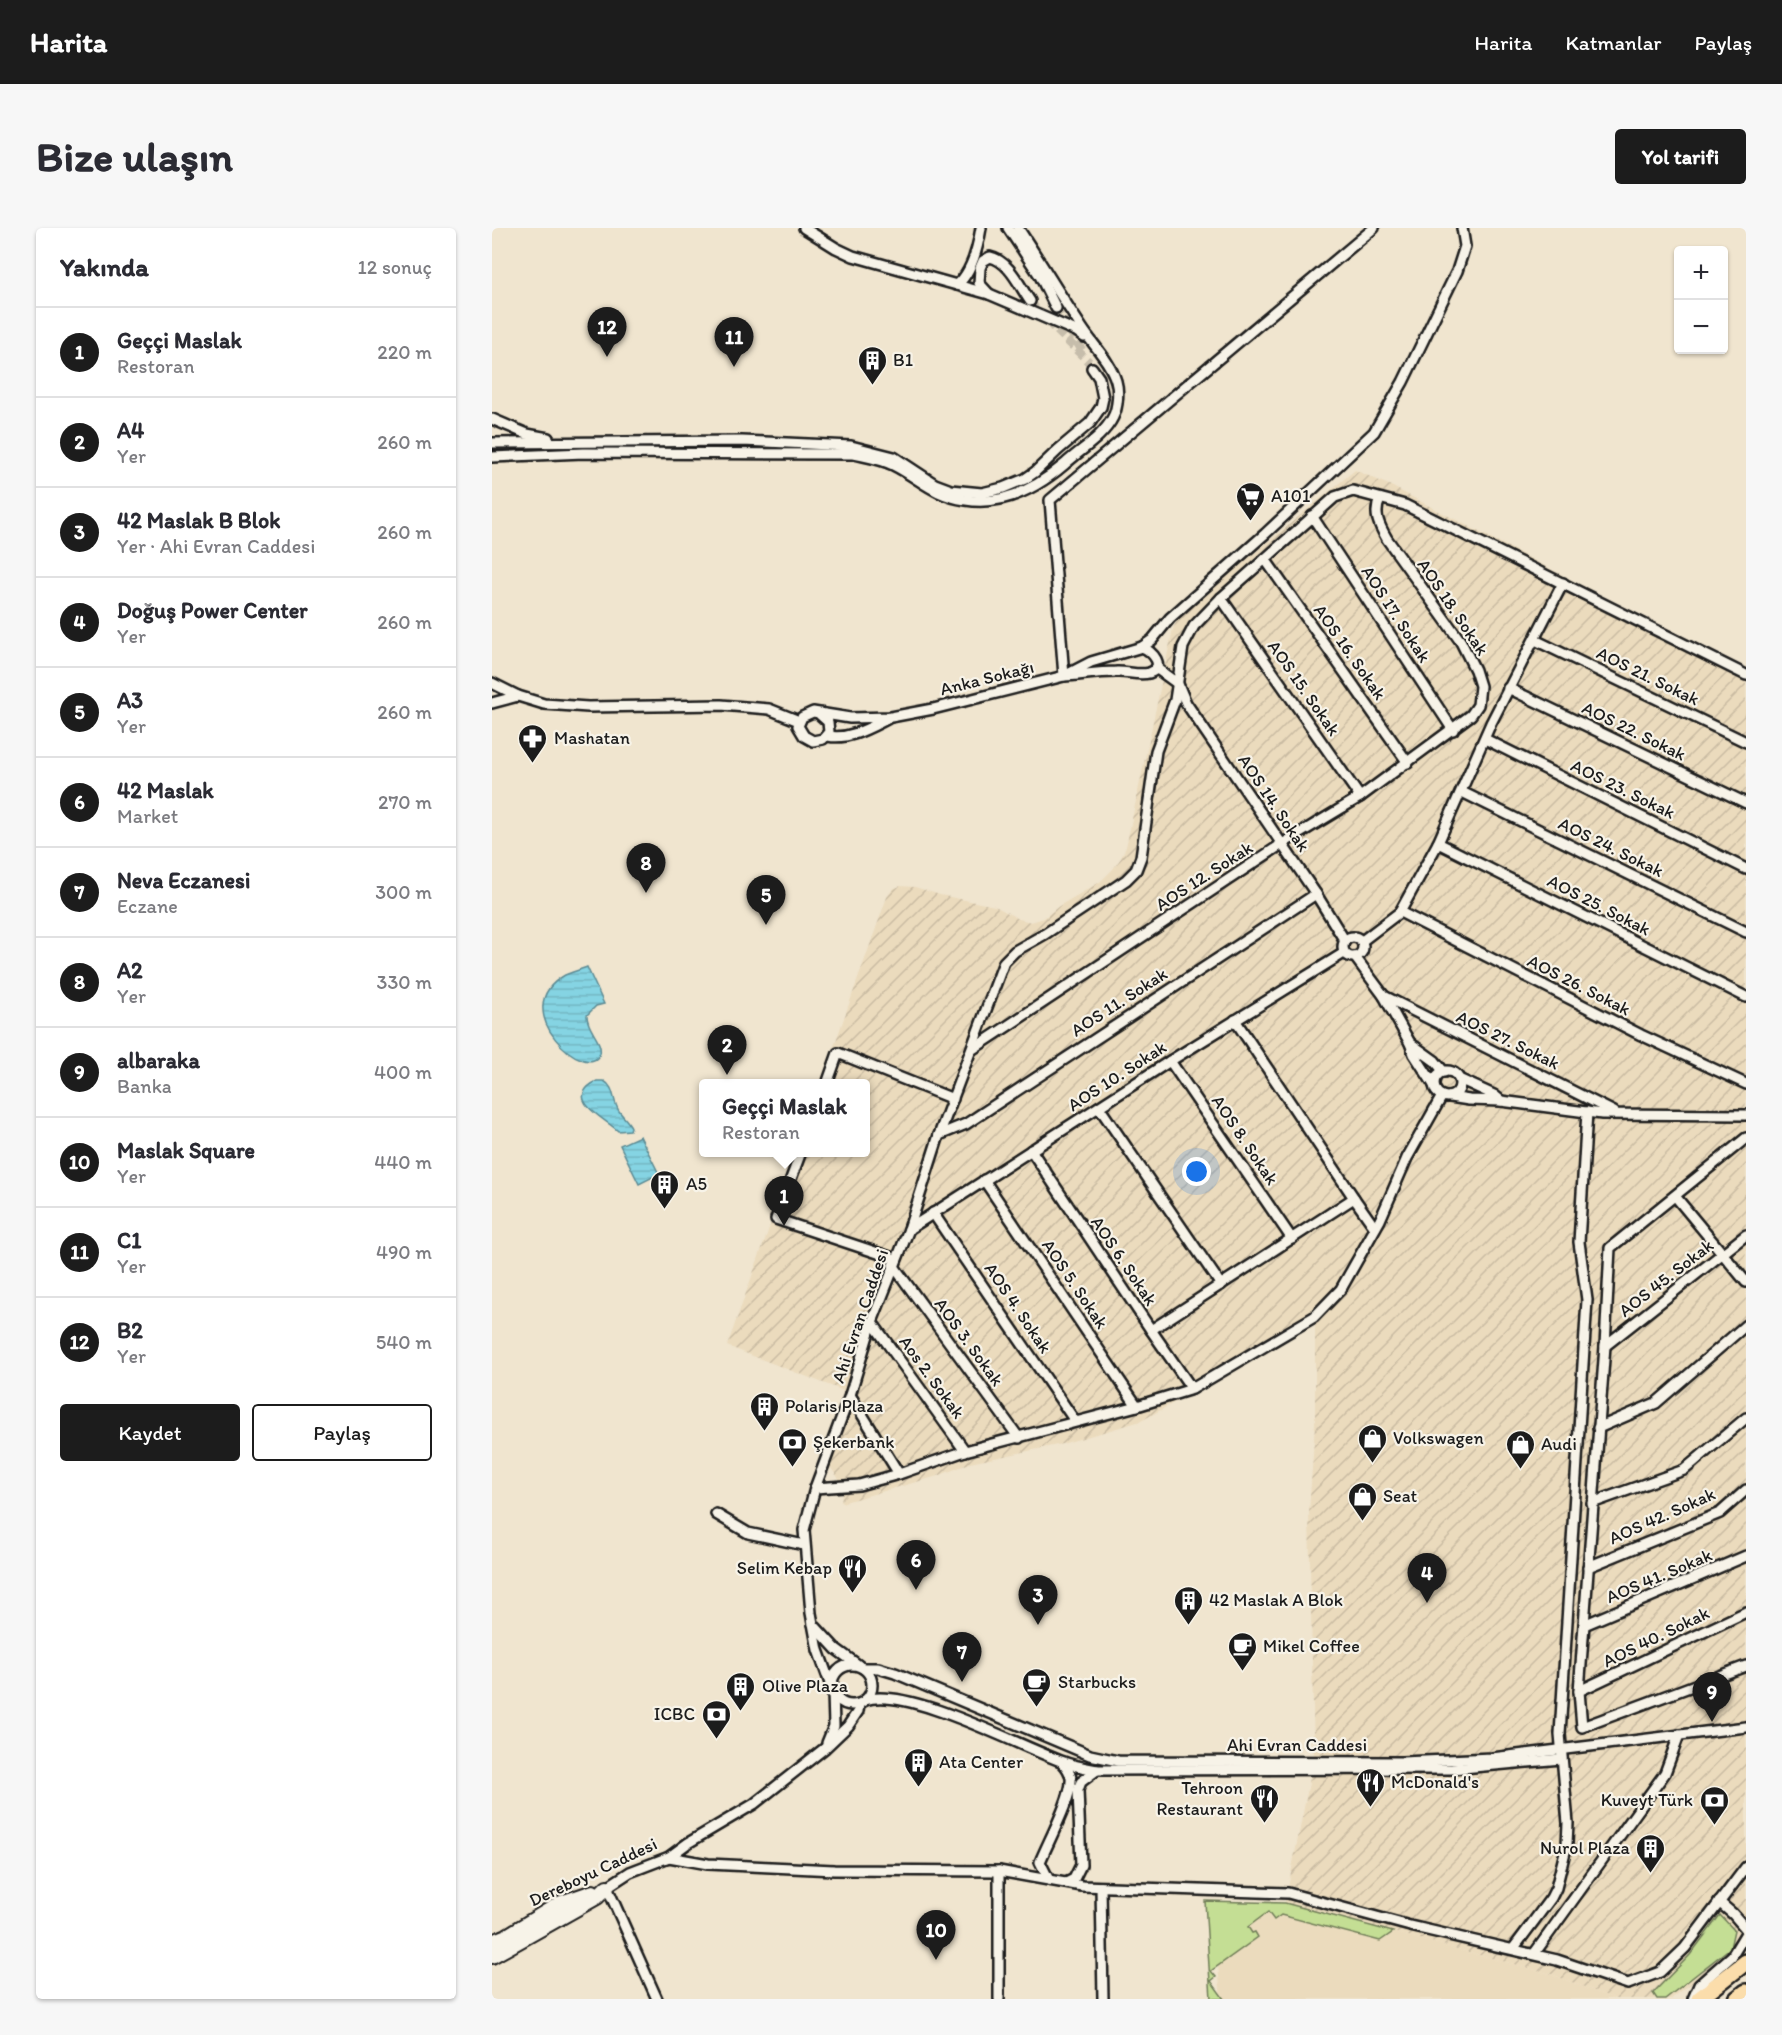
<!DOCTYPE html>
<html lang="tr">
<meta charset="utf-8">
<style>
body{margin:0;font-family:Itim,sans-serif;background:#f7f7f7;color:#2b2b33}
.controls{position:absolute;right:18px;top:18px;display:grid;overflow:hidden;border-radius:6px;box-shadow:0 2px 4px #0004}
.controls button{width:54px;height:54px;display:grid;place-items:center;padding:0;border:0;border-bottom:2px solid #e1e1e2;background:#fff;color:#2b2b33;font:30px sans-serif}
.you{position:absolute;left:705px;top:944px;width:21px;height:21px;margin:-15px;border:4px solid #fff;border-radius:50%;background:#1a73e8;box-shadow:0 0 0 9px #1a73e833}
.badge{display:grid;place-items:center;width:39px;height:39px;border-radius:50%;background:#1c1c1c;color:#fff;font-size:20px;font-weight:700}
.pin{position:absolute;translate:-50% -50px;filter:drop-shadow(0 2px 3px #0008)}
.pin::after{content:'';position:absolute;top:32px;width:21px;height:18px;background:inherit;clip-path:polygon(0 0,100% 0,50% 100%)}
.popup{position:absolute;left:207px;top:851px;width:171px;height:78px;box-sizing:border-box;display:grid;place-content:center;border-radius:6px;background:#fff;filter:drop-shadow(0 2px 4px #0005);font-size:20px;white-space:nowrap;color:#7c7c81}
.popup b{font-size:22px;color:#2b2b33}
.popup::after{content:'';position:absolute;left:50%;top:100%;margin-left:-12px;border:12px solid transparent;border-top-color:#fff}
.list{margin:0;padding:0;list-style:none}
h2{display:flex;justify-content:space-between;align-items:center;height:78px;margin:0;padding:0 24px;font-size:26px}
h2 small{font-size:20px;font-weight:400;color:#7c7c81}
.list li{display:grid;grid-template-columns:39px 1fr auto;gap:18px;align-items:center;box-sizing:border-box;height:90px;padding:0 24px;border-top:2px solid #e1e1e2}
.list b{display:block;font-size:22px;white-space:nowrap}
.list p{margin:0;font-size:20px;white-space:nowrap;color:#7c7c81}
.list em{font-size:20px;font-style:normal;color:#7c7c81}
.actions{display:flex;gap:12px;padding:18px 24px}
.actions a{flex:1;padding:14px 0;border:2px solid #1c1c1c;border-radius:6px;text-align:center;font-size:21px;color:#1c1c1c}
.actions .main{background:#1c1c1c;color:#fff}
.map{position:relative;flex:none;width:1254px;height:1771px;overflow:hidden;border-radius:6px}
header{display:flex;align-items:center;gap:36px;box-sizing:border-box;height:84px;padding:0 30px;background:#1c1c1c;color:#fff}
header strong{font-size:28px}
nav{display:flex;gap:33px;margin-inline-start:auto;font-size:21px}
.intro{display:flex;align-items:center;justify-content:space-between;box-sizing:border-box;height:144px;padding:0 36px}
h1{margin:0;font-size:42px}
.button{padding:15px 27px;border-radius:6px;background:#1c1c1c;color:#fff;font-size:21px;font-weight:700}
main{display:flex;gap:36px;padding:0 36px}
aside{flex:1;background:#fff;border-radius:6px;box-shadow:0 2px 4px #0004}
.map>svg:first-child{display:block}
</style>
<header>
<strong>Harita</strong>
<nav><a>Harita</a><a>Katmanlar</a><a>Paylaş</a></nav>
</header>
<div class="intro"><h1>Bize ulaşın</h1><a class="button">Yol tarifi</a></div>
<main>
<aside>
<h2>Yakında<small>12 sonuç</small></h2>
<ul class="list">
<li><span class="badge">1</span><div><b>Geççi Maslak</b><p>Restoran</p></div><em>220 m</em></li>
<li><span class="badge">2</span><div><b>A4</b><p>Yer</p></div><em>260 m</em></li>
<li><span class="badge">3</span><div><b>42 Maslak B Blok</b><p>Yer · Ahi Evran Caddesi</p></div><em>260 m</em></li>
<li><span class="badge">4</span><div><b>Doğuş Power Center</b><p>Yer</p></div><em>260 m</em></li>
<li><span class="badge">5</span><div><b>A3</b><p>Yer</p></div><em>260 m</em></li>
<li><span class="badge">6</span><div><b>42 Maslak</b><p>Market</p></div><em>270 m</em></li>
<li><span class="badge">7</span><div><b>Neva Eczanesi</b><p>Eczane</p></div><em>300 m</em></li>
<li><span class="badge">8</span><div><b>A2</b><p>Yer</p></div><em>330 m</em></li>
<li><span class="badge">9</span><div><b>albaraka</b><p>Banka</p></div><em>400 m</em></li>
<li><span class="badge">10</span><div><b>Maslak Square</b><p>Yer</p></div><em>440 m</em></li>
<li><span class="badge">11</span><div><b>C1</b><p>Yer</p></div><em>490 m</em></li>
<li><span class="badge">12</span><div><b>B2</b><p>Yer</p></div><em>540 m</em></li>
</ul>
<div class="actions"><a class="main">Kaydet</a><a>Paylaş</a></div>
</aside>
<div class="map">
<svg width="1254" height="1771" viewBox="0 0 1254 1771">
<defs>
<pattern id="industrial-furrows" width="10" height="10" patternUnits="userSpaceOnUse" patternTransform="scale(1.5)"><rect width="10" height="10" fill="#ebdbbd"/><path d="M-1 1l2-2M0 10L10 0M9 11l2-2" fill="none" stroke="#c9bba2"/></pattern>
<pattern id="water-rules" width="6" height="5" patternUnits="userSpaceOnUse" patternTransform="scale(1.5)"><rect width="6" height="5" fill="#85d4e3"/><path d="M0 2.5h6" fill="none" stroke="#72b5c2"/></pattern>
</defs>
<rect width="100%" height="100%" fill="#f0e5cf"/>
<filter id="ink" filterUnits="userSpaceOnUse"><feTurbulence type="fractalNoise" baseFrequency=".0167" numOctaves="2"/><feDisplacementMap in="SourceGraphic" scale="12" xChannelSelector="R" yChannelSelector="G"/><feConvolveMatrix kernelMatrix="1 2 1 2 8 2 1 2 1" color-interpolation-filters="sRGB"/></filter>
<g filter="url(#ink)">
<!-- built -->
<polygon fill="#ebdbbd" points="793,1675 1059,1746 1123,1771 729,1771 721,1680"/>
<!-- industrial -->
<polygon fill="url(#industrial-furrows)" points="863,242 897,257 1254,443 1254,1713 1179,1771 1123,1771 1059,1746 793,1675 822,1530 817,1285 823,1196 823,1096 649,1193 570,1216 478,1235 446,1248 349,1275 351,1256 338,1239 365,1168 235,1118 304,925 373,924 373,856 329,855 395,669 401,661 408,658 423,659 448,667 503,678 527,691 539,694 552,690 567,678 608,654 621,641 629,630 634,619 681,401 687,388"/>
<!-- grass -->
<g fill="#c4de94" stroke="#707d58" stroke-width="1.5">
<polygon points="713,1673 793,1675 901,1704 888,1713 789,1687 782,1692 776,1684 756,1699 760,1705 763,1704 766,1709 719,1743 724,1749 719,1753 732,1771 719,1771"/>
<polygon points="1228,1687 1242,1702 1238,1720 1173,1771 1165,1771 1161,1765 1198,1727"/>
</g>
<!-- water -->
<g fill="url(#water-rules)" stroke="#5b8a93" stroke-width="1.5">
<path d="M95 739 112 776 104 778 95 787C94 801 111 813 108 825 98 857 11 782 73 747 79 744 88 742 95 739Z"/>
<path d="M105 853H112C123 859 120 872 127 883 131 889 136 893 139 899L138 902 126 903C114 891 69 871 105 853Z"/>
<polygon points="148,908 167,946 147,956 128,917"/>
</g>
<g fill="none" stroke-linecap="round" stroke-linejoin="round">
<!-- street-tunnel -->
<g stroke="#c6bdab" stroke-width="9" stroke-dasharray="9 4.5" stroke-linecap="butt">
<polyline points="538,73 546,84 597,134"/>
<polyline points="564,80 591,124"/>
</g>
<defs>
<g id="street">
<polyline points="312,0 344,20 361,28 497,66 584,103 592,109"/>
<polyline points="516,0 548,48 564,80"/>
<path d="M465 57C480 44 486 19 489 0"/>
<path d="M497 66 487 55 488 40 491 33 498 29C517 33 527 57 538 73"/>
<polyline points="0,191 35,206 56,210"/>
<polyline points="0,215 250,213 359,218 402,229 443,256 459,262 490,265 511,260 533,251 543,244 566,222 598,195 609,179 611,170 607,150 600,140"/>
<path d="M0 229 92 225 362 226C375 229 389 231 401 237 429 251 440 267 474 272 512 278 545 260 573 236 588 222 612 208 621 189 626 179 627 163 624 153 618 133 601 117 590 100 568 67 548 33 526 0"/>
<polyline points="820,288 961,502"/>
<polyline points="773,331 916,535"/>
<polyline points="729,370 868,569"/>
<polyline points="1043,412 1254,514"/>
<polyline points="650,419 660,412 678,390 773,306 882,204 911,154 965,43 973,18 970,0"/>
<polyline points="664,440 686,456 694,475 824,666 853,713"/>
<polyline points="572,448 558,272 882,0"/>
<polyline points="0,455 26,468 52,476 96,479 229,477 277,481 307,493"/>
<polyline points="1016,460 1254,575"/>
<polyline points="0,475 26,468"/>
<path d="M326 485 336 494 337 504 331 511 321 513 312 508 306 498 310 489 321 484 358 490 399 489 441 481 572 448 599 434 650 419C660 423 675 439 657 445 647 448 634 443 624 444 606 444 589 447 572 448"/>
<path d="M336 508C357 512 377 500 395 491"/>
<polyline points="993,511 1254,641"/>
<polyline points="970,564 1254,704"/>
<polyline points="946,615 1254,769"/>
<polyline points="908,684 1149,807 1254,856"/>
<circle cx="861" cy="719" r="10"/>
<polyline points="870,713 908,684 946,615 999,495 1071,355"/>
<polyline points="863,729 892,768 918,815 922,826 942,857"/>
<polyline points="892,768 1122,884"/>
<polyline points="918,815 943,833 952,844"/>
<path d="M481 821 790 616 868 569 979 487 986 477 988 458 983 442 969 414 895 311C887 297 881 286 888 271"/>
<polyline points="678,833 800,1011"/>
<circle cx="955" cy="856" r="13"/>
<polyline points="967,851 1002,867 1009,873"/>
<polyline points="335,856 346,825 461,871"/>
<polyline points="958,869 977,872 1009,873 1110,886 1254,887"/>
<polyline points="607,879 729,1057"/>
<polyline points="447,907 474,896 824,666"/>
<polyline points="1254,910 1118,1020 1113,1118 1087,1463 1090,1499 1254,1438"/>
<polyline points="539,922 659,1102 700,1161"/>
<polyline points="309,924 284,991 404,1031"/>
<polyline points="492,952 645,1178"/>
<polyline points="1183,968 1254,1054"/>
<polyline points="862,970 883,1000"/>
<polyline points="441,985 583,1193"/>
<polyline points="417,1001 678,833 852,725"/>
<polyline points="401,1037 527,1210"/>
<polyline points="380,1094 473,1223"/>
<polyline points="659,1102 862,970 743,792"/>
<polyline points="1113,1118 1254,1007"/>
<polyline points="358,1167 407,1246"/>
<polyline points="1106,1200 1164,1175 1254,1097"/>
<polyline points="323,1260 367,1257 407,1246 473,1223 645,1178 700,1161 822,1089 849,1061 888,992 915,930 950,868"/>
<polyline points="1100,1275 1192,1242 1254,1190"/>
<polyline points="224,1286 256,1305 312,1317"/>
<polyline points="1096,1339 1228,1285 1254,1262"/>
<polyline points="321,1396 344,1421 366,1437"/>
<polyline points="1092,1397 1254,1328"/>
<circle cx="360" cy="1457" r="20"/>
<polyline points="371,1440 386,1440 403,1445 598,1527 626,1533 910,1534 1000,1530 1254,1499"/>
<polyline points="339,1458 326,1422 319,1385 312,1302 323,1260 358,1167 380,1094 417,1001 447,907 512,734 523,723 553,706 634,652 644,642 649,629 664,523 683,472 691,419 702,398 729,370 843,269 861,263 913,277 1254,447"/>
<polyline points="1087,1463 1254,1384"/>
<path d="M373 1472C415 1458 525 1517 569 1533 581 1538 593 1540 605 1542L960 1541 1069 1531"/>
<polyline points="335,1515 342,1498 341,1464"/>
<polyline points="177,1629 216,1636 342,1642 507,1643 590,1658 796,1665 918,1698 1065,1732 1136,1756 1168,1744 1193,1720 1254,1639"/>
<polyline points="507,1643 507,1771"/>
<path d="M557 1652 548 1634C555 1616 581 1568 579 1550 578 1544 575 1539 570 1534"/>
<polyline points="574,1655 582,1651 589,1637 586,1562 589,1554 605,1542"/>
<polyline points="609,1659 611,1771"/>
<polyline points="1227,1674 1241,1686 1254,1701"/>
<polyline points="1021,1721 1059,1670 1064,1660 1075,1616 1076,1595 1068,1506 1095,1072 1087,1014 1095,884"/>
<polyline points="1042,1726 1173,1545 1187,1507"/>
<polyline points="165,1771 115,1659 138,1644 177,1629 196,1615 262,1576 333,1520 356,1498 366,1483 367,1476"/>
<polyline points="1201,1771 1207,1757 1240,1728 1254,1705"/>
</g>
<g id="secondary">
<polyline points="0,1714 15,1708 69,1675 101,1664"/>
<polyline points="0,1728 105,1669 115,1659"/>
</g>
<g id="primary">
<polyline points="1207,1771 1254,1734"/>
<polyline points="1245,1771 1254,1764"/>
</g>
</defs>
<!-- street casing -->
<use href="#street" stroke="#1c1c1c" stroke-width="14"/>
<!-- secondary casing -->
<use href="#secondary" stroke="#1c1c1c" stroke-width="18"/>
<!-- primary casing -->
<use href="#primary" stroke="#1c1c1c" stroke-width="20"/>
<!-- street -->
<use href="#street" stroke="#f7f3e8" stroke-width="9"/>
<!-- secondary -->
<use href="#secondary" stroke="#f7f3e8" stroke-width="14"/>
<!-- primary -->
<use href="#primary" stroke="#fbddab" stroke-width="15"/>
</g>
</g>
<!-- icons -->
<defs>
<symbol id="building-pin" viewBox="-11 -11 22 30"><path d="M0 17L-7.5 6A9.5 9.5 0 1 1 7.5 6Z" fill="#1c1c1c" stroke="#f7f3e8"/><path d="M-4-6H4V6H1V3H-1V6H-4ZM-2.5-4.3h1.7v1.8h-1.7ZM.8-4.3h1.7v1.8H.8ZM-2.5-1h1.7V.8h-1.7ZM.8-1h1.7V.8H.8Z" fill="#fff"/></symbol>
<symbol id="supermarket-pin" viewBox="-11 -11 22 30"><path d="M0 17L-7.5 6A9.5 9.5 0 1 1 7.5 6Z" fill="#1c1c1c" stroke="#f7f3e8"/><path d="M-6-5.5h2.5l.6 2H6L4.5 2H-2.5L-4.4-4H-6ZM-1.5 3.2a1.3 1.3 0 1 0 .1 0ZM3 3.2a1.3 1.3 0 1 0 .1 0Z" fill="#fff"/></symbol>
<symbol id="pharmacy-pin" viewBox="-11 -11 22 30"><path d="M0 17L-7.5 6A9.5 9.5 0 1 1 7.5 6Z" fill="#1c1c1c" stroke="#f7f3e8"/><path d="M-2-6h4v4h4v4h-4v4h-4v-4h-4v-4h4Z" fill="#fff"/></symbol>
<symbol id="shop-pin" viewBox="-11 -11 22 30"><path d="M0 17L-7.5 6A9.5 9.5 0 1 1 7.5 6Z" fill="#1c1c1c" stroke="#f7f3e8"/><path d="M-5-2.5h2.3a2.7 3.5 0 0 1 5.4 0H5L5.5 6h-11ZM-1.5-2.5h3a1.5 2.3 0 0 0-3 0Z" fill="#fff"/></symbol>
<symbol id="bank-pin" viewBox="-11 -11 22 30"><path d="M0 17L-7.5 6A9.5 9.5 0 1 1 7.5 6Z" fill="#1c1c1c" stroke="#f7f3e8"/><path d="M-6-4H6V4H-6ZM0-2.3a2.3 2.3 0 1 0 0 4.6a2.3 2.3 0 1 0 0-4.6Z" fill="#fff"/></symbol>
<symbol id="restaurant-pin" viewBox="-11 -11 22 30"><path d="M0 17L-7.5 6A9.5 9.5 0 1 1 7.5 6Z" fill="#1c1c1c" stroke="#f7f3e8"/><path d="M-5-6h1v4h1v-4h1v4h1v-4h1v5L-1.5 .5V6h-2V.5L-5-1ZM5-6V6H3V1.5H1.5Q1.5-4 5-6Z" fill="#fff"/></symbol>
<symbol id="cafe-pin" viewBox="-11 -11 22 30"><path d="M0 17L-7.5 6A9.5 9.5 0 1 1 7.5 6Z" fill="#1c1c1c" stroke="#f7f3e8"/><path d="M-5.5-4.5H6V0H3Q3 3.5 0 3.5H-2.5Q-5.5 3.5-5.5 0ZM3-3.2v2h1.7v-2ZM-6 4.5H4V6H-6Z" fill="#fff"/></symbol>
</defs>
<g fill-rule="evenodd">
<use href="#building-pin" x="364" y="116" width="33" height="45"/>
<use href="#supermarket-pin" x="742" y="252" width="33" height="45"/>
<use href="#pharmacy-pin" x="24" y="494" width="33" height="45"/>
<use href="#building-pin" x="156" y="940" width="33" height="45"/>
<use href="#building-pin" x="256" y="1162" width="33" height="45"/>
<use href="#shop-pin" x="864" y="1194" width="33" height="45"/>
<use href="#bank-pin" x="284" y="1198" width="33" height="45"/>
<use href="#shop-pin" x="1012" y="1200" width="33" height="45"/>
<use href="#shop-pin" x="854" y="1252" width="33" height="45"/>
<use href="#restaurant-pin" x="344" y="1324" width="33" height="45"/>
<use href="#building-pin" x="680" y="1356" width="33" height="45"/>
<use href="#cafe-pin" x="734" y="1402" width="33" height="45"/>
<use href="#cafe-pin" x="528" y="1438" width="33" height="45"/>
<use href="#building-pin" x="232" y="1442" width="33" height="45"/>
<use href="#bank-pin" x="208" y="1470" width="33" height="45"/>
<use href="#building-pin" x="410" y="1518" width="33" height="45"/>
<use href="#restaurant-pin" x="862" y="1538" width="33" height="45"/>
<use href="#restaurant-pin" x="756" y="1554" width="33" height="45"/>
<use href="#bank-pin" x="1206" y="1556" width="33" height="45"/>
<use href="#building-pin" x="1142" y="1604" width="33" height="45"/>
</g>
<g text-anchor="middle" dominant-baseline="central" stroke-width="4.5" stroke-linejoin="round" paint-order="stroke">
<!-- poi labels -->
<g font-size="18" fill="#1c1c1c" stroke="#f7f3e8" text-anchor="start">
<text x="401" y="132">B1</text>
<text x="779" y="268">A101</text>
<text x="62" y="510">Mashatan</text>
<text x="194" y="956">A5</text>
<text x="293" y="1178">Polaris Plaza</text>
<text x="901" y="1210">Volkswagen</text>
<text x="321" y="1214">Şekerbank</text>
<text x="1049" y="1216">Audi</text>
<text x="891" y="1268">Seat</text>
<text x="340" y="1340" text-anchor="end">Selim Kebap</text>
<text x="717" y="1372">42 Maslak A Blok</text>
<text x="771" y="1418">Mikel Coffee</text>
<text x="566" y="1454">Starbucks</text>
<text x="270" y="1458">Olive Plaza</text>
<text x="203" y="1486" text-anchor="end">ICBC</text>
<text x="447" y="1534">Ata Center</text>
<text x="899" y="1554">McDonald's</text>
<text x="751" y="1560" text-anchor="end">Tehroon<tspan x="751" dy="21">Restaurant</tspan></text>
<text x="1201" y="1572" text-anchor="end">Kuveyt Türk</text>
<text x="1138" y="1620" text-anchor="end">Nurol Plaza</text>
</g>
<!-- street labels -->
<g font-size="18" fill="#1c1c1c" stroke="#f7f3e8">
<text transform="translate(961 379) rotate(56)">AOS 18. Sokak</text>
<text transform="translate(904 386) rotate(57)">AOS 17. Sokak</text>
<text transform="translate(858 424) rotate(55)">AOS 16. Sokak</text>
<text transform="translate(1156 448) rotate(26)">AOS 21. Sokak</text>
<text transform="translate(495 450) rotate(-14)">Anka Sokağı</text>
<text transform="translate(812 460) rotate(55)">AOS 15. Sokak</text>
<text transform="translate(1142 503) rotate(26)">AOS 22. Sokak</text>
<text transform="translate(1131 561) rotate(26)">AOS 23. Sokak</text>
<text transform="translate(782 575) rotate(56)">AOS 14. Sokak</text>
<text transform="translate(1119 619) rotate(26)">AOS 24. Sokak</text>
<text transform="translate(712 648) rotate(-33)">AOS 12. Sokak</text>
<text transform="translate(1107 677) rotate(27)">AOS 25. Sokak</text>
<text transform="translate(1087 757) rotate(27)">AOS 26. Sokak</text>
<text transform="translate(627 774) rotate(-33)">AOS 11. Sokak</text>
<text transform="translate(1016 812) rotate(26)">AOS 27. Sokak</text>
<text transform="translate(625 848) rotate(-33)">AOS 10. Sokak</text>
<text transform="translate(753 912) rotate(56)">AOS 8. Sokak</text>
<text transform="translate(632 1033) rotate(56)">AOS 6. Sokak</text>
<text transform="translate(1174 1050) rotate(-38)">AOS 45. Sokak</text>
<text transform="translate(583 1056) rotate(56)">AOS 5. Sokak</text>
<text transform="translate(526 1080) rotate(56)">AOS 4. Sokak</text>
<text transform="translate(368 1088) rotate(-71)">Ahi Evran Caddesi</text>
<text transform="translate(477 1114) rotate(54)">AOS 3. Sokak</text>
<text transform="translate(440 1149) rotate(54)">Aos 2. Sokak</text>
<text transform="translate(1170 1288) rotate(-24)">AOS 42. Sokak</text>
<text transform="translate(1167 1348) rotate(-23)">AOS 41. Sokak</text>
<text transform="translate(1164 1409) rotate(-26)">AOS 40. Sokak</text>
<text x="805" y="1517">Ahi Evran Caddesi</text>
<text transform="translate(101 1644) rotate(-25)">Dereboyu Caddesi</text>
</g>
</g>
</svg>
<div class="controls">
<button>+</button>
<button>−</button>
</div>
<div class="you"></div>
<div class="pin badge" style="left:292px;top:998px">1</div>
<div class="popup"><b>Geççi Maslak</b>Restoran</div>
<div class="pin badge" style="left:235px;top:847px">2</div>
<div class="pin badge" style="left:546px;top:1397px">3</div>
<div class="pin badge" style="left:935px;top:1375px">4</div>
<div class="pin badge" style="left:274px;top:697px">5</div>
<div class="pin badge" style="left:424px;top:1362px">6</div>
<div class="pin badge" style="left:470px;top:1454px">7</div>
<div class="pin badge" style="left:154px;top:665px">8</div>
<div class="pin badge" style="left:1220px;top:1494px">9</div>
<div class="pin badge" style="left:444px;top:1732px">10</div>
<div class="pin badge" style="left:242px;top:139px">11</div>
<div class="pin badge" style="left:115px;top:129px">12</div>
</div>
</main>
